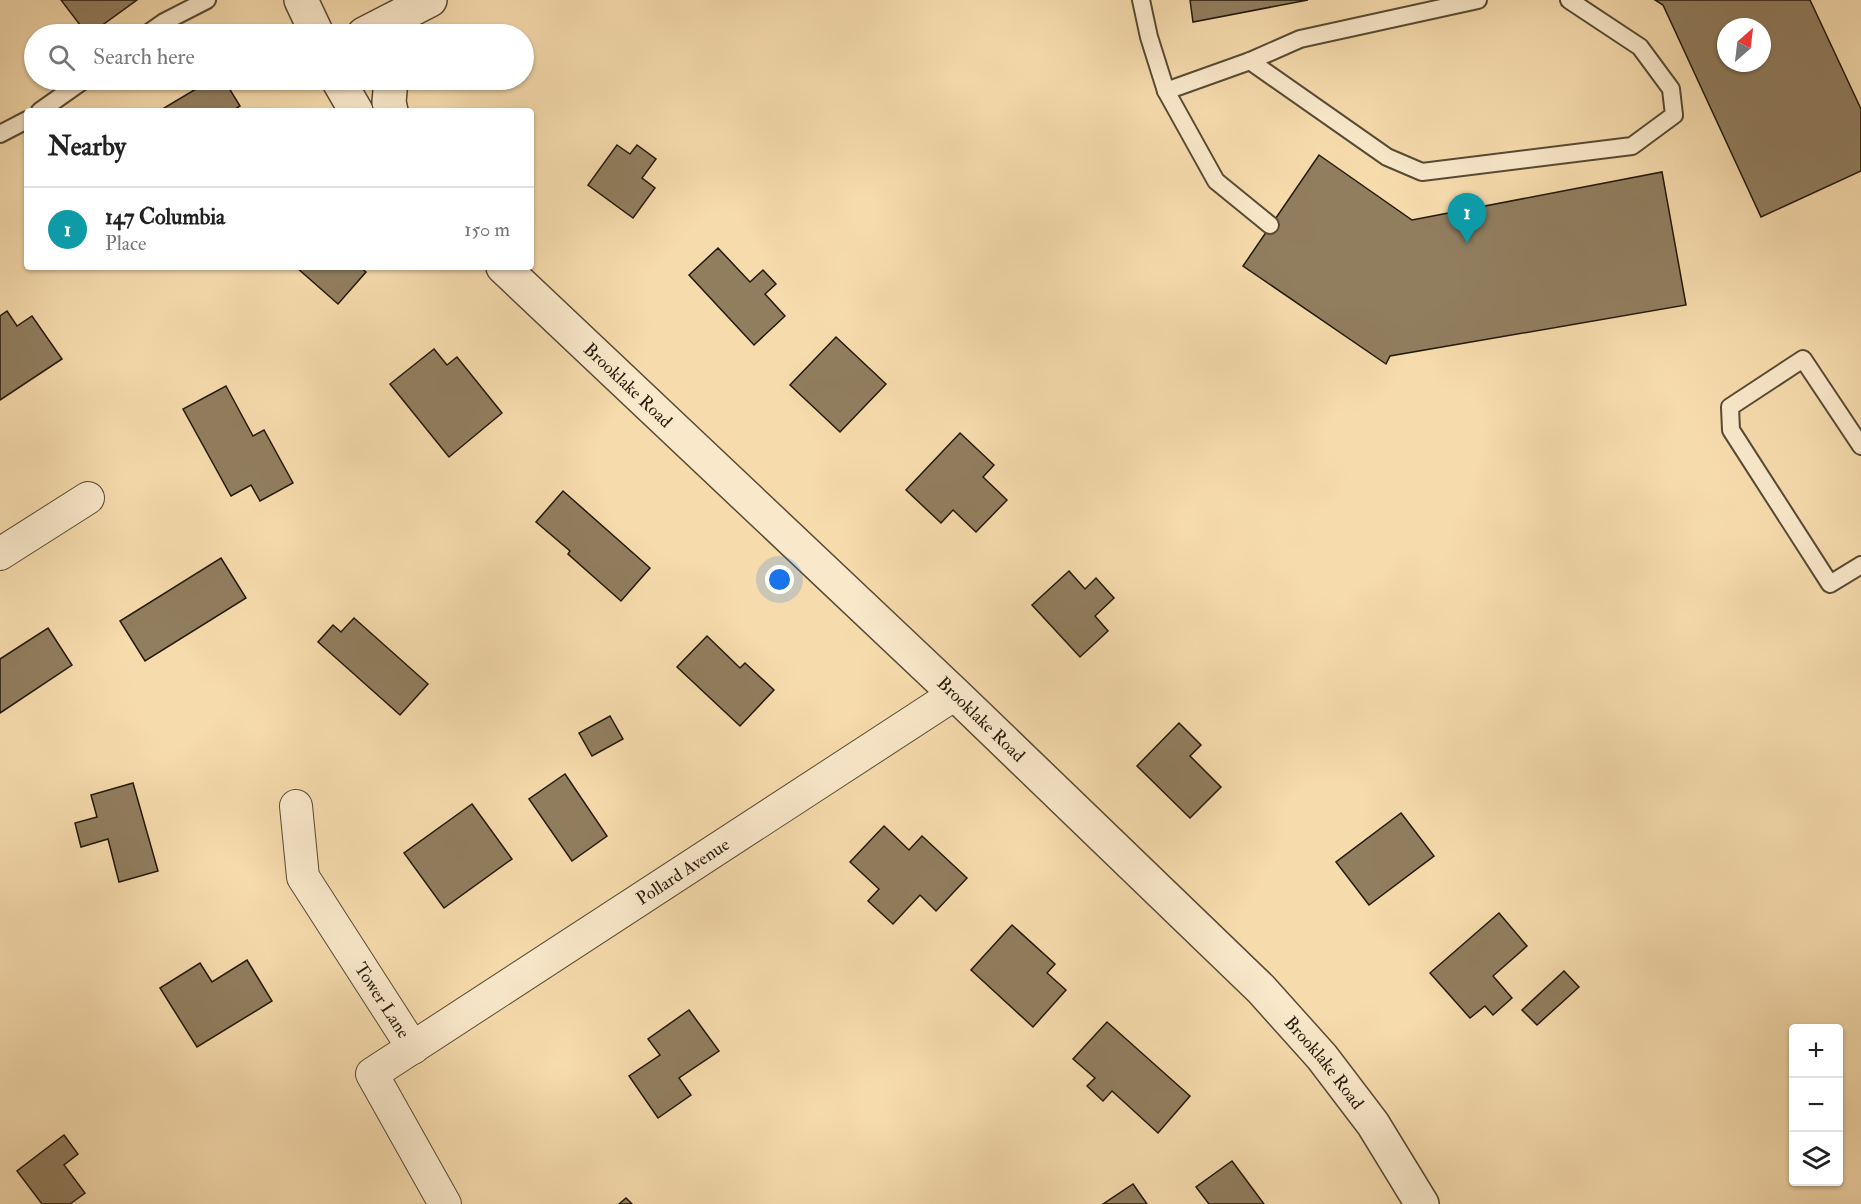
<!DOCTYPE html>
<meta charset="utf-8">
<style>
body{margin:0;font-family:"IM FELL Double Pica",serif;background:#f2f2f2;color:#222}
.controls{position:absolute;right:18px;bottom:18px;display:grid;overflow:hidden;border-radius:6px;box-shadow:0 2px 4px #0004}
.controls button{width:54px;height:54px;display:grid;place-items:center;padding:0;border:0;border-bottom:2px solid #e0e0e0;background:#fff;color:#222;font:30px sans-serif}
.compass{position:absolute;left:1717px;top:18px;width:54px;height:54px;border-radius:50%;background:#fff;box-shadow:0 2px 4px #0004;rotate:28deg}
.you{position:absolute;left:780px;top:580px;width:21px;height:21px;margin:-15px;border:4px solid #fff;border-radius:50%;background:#1a73e8;box-shadow:0 0 0 9px #1a73e833}
.badge{display:grid;place-items:center;width:39px;height:39px;border-radius:50%;background:#8f2418;color:#fff;font-size:20px;font-weight:700}
.pin{position:absolute;translate:-50% -50px;filter:drop-shadow(0 2px 3px #0008)}
.pin::after{content:'';position:absolute;top:32px;width:21px;height:18px;background:inherit;clip-path:polygon(0 0,100% 0,50% 100%)}
.list{margin:0;padding:0;list-style:none}
h2{display:flex;justify-content:space-between;align-items:center;height:78px;margin:0;padding:0 24px;font-size:26px}
h2 small{font-size:20px;font-weight:400;color:#767676}
.list li{display:grid;grid-template-columns:39px 1fr auto;gap:18px;align-items:center;box-sizing:border-box;height:84px;padding:0 24px;border-top:2px solid #e0e0e0}
.list b{display:block;font-size:22px;white-space:nowrap}
.list p{margin:0;font-size:20px;white-space:nowrap;color:#767676}
.list em{font-size:20px;font-style:normal;color:#767676}
.icon{flex:none;width:33px;height:33px;fill:none;stroke:currentColor;stroke-width:2;stroke-linecap:round;stroke-linejoin:round}
.map{position:relative;flex:none;width:1861px;height:1204px;overflow:hidden}
.search{position:absolute;background:#fff;box-shadow:0 2px 4px #0004;left:24px;top:24px;width:510px;height:66px;display:flex;align-items:center;gap:15px;box-sizing:border-box;padding:0 21px;border-radius:33px;color:#767676;font-size:22px}
.panel{position:absolute;background:#fff;box-shadow:0 2px 4px #0004;left:24px;top:108px;width:510px;height:162px;border-radius:6px}
.map>svg:first-child{display:block}
</style>
<div class="map">
<svg width="1861" height="1204" viewBox="0 0 1861 1204">
<rect width="100%" height="100%" fill="#f6dbad"/>
<filter id="stains"><feTurbulence type="fractalNoise" baseFrequency=".00333" numOctaves="4"/><feColorMatrix values="0 0 0 0 .2 0 0 0 0 .09 0 0 0 0 .02 0 0 0 .5 -.17"/></filter>
<radialGradient id="worn" r=".72"><stop offset=".6" stop-color="#630" stop-opacity="0"/><stop offset="1" stop-color="#630" stop-opacity=".3"/></radialGradient>
<!-- building -->
<g fill="#917e5f" stroke="#24190a" stroke-width="1.5" fill-rule="evenodd">
<polygon points="61,0 137,0 90,34 87,34"/>
<polygon points="1190,0 1308,0 1193,22"/>
<path d="M1655 0H1810L1861 109V171L1761 217 1663 5ZM1726 27H1762V63H1726Z"/>
<polygon points="211,80 224,80 240,106 232,111 159,111"/>
<polygon points="617,145 630,154 637,145 656,159 642,178 655,188 633,218 588,185"/>
<polygon points="1319,155 1412,220 1662,172 1686,305 1390,356 1386,364 1243,266"/>
<polygon points="718,248 750,282 763,270 776,284 765,294 785,316 754,345 689,275"/>
<polygon points="296,267 360,267 366,272 338,304"/>
<polygon points="7,311 17,326 32,316 62,359 0,400 0,316"/>
<polygon points="836,337 886,384 840,432 790,385"/>
<polygon points="434,349 447,365 457,357 502,413 449,457 390,384"/>
<polygon points="226,386 253,436 264,430 293,483 260,501 251,485 231,496 183,409"/>
<polygon points="960,433 994,465 983,477 1007,500 976,532 953,510 941,523 906,490"/>
<polygon points="563,491 650,568 621,601 568,554 570,551 536,522"/>
<polygon points="221,558 246,598 145,661 120,621"/>
<polygon points="1069,571 1085,589 1096,578 1114,598 1095,616 1108,631 1080,657 1032,605"/>
<polygon points="354,618 428,684 400,715 318,642 333,625 341,632"/>
<polygon points="48,628 72,665 0,713 0,659"/>
<polygon points="707,636 740,668 745,663 774,690 740,726 677,667"/>
<polygon points="610,716 623,739 592,756 579,733"/>
<polygon points="1179,723 1201,745 1190,756 1221,787 1190,818 1137,766"/>
<polygon points="565,774 607,836 572,861 529,799"/>
<polygon points="133,783 158,871 119,882 108,839 81,847 75,823 97,817 91,795"/>
<polygon points="472,804 512,859 444,908 404,853"/>
<polygon points="1401,813 1434,856 1369,905 1336,862"/>
<polygon points="884,826 909,850 922,836 967,878 936,911 920,895 893,924 868,901 879,889 850,862"/>
<polygon points="1499,913 1527,946 1493,976 1512,998 1493,1015 1485,1006 1470,1018 1430,973"/>
<polygon points="1012,925 1055,964 1047,973 1066,990 1033,1027 971,970"/>
<polygon points="247,960 272,1001 197,1047 160,988 200,963 212,982"/>
<polygon points="1564,971 1579,987 1537,1025 1522,1010"/>
<polygon points="689,1010 719,1051 679,1078 691,1095 658,1118 629,1076 660,1055 648,1039"/>
<polygon points="1107,1022 1190,1096 1158,1133 1112,1091 1103,1101 1087,1086 1095,1078 1073,1059"/>
<polygon points="64,1135 78,1154 64,1165 85,1193 70,1204 42,1204 17,1171"/>
<polygon points="1232,1161 1264,1204 1209,1204 1196,1187"/>
<polygon points="1133,1184 1147,1204 1103,1204"/>
<polygon points="626,1198 632,1204 619,1204"/>
</g>
<g fill="none" stroke-linecap="round" stroke-linejoin="round">
<defs>
<g id="service">
<polyline points="1141,0 1149,37 1166,91 1216,181 1270,225"/>
<polyline points="147,34 164,22 207,0"/>
<polyline points="1250,61 1387,157 1422,172 1632,146 1674,115 1671,89 1640,47 1569,0"/>
<polyline points="1166,91 1250,61 1300,39 1478,0"/>
<polyline points="40,111 84,80"/>
<polyline points="0,134 27,120"/>
<polyline points="1861,446 1803,359 1730,407 1731,430 1830,584 1861,565"/>
</g>
<g id="minor">
<polyline points="0,554 88,498"/>
<path id="s1" d="M296 806 303 877 413 1048"/>
<path id="s2" d="M445 1204 372 1074 955 694"/>
</g>
<g id="tertiary">
<polyline points="301,0 317,34"/>
<polyline points="364,34 430,0"/>
<polyline points="338,80 356,111"/>
<polyline points="391,80 389,102 391,111"/>
<path id="s3" d="M503 267 955 694 1261 989 1322 1057 1373 1124 1422 1204"/>
</g>
</defs>
<!-- service casing -->
<use href="#service" stroke="#584a33" stroke-width="20"/>
<!-- minor casing -->
<use href="#minor" stroke="#584a33" stroke-width="34"/>
<!-- tertiary casing -->
<use href="#tertiary" stroke="#584a33" stroke-width="36"/>
<!-- service -->
<use href="#service" stroke="#f9e8ca" stroke-width="16"/>
<!-- minor -->
<use href="#minor" stroke="#f9e8ca" stroke-width="32"/>
<!-- tertiary -->
<use href="#tertiary" stroke="#f9e8ca" stroke-width="33"/>
</g>
<g text-anchor="middle" dominant-baseline="central" stroke-width="6" stroke-linejoin="round" paint-order="stroke">
<!-- street labels -->
<g font-size="18" fill="#24190a" stroke="#f9e8ca">
<text stroke="none"><textPath href="#s3" startOffset="172">Brooklake Road</textPath></text>
<text stroke="none"><textPath href="#s3" startOffset="658">Brooklake Road</textPath></text>
<text stroke="none"><textPath href="#s2" startOffset="520">Pollard Avenue</textPath></text>
<text stroke="none"><textPath href="#s1" startOffset="218">Tower Lane</textPath></text>
<text stroke="none"><textPath href="#s3" startOffset="1144">Brooklake Road</textPath></text>
</g>
</g>
<rect width="100%" height="100%" filter="url(#stains)"/>
<rect width="100%" height="100%" fill="url(#worn)"/>
</svg>
<div class="controls">
<button>+</button>
<button>−</button>
<button><svg class="icon" aria-label="layers" viewBox="0 0 24 24"><path d="M12 4l9 5-9 5-9-5zM3 14l9 5 9-5"/></svg></button>
</div>
<svg class="compass" viewBox="-18 -18 36 36"><path d="M0-13l5 13h-10z" fill="#e53935"/><path d="M0 13l5-13h-10z" fill="#767676"/></svg>
<div class="you"></div>
<div class="pin badge" style="left:1467px;top:243px;background:#0f9aa8">1</div>
<div class="search"><svg class="icon" aria-label="search" viewBox="0 0 24 24"><circle cx="10" cy="10" r="6"/><path d="M15 15l6 6"/></svg>Search here</div>
<section class="panel">
<h2>Nearby<small></small></h2>
<ul class="list">
<li><span class="badge" style="background:#0f9aa8">1</span><div><b>147 Columbia</b><p>Place</p></div><em>150 m</em></li>
</ul>
</section>
</div>
